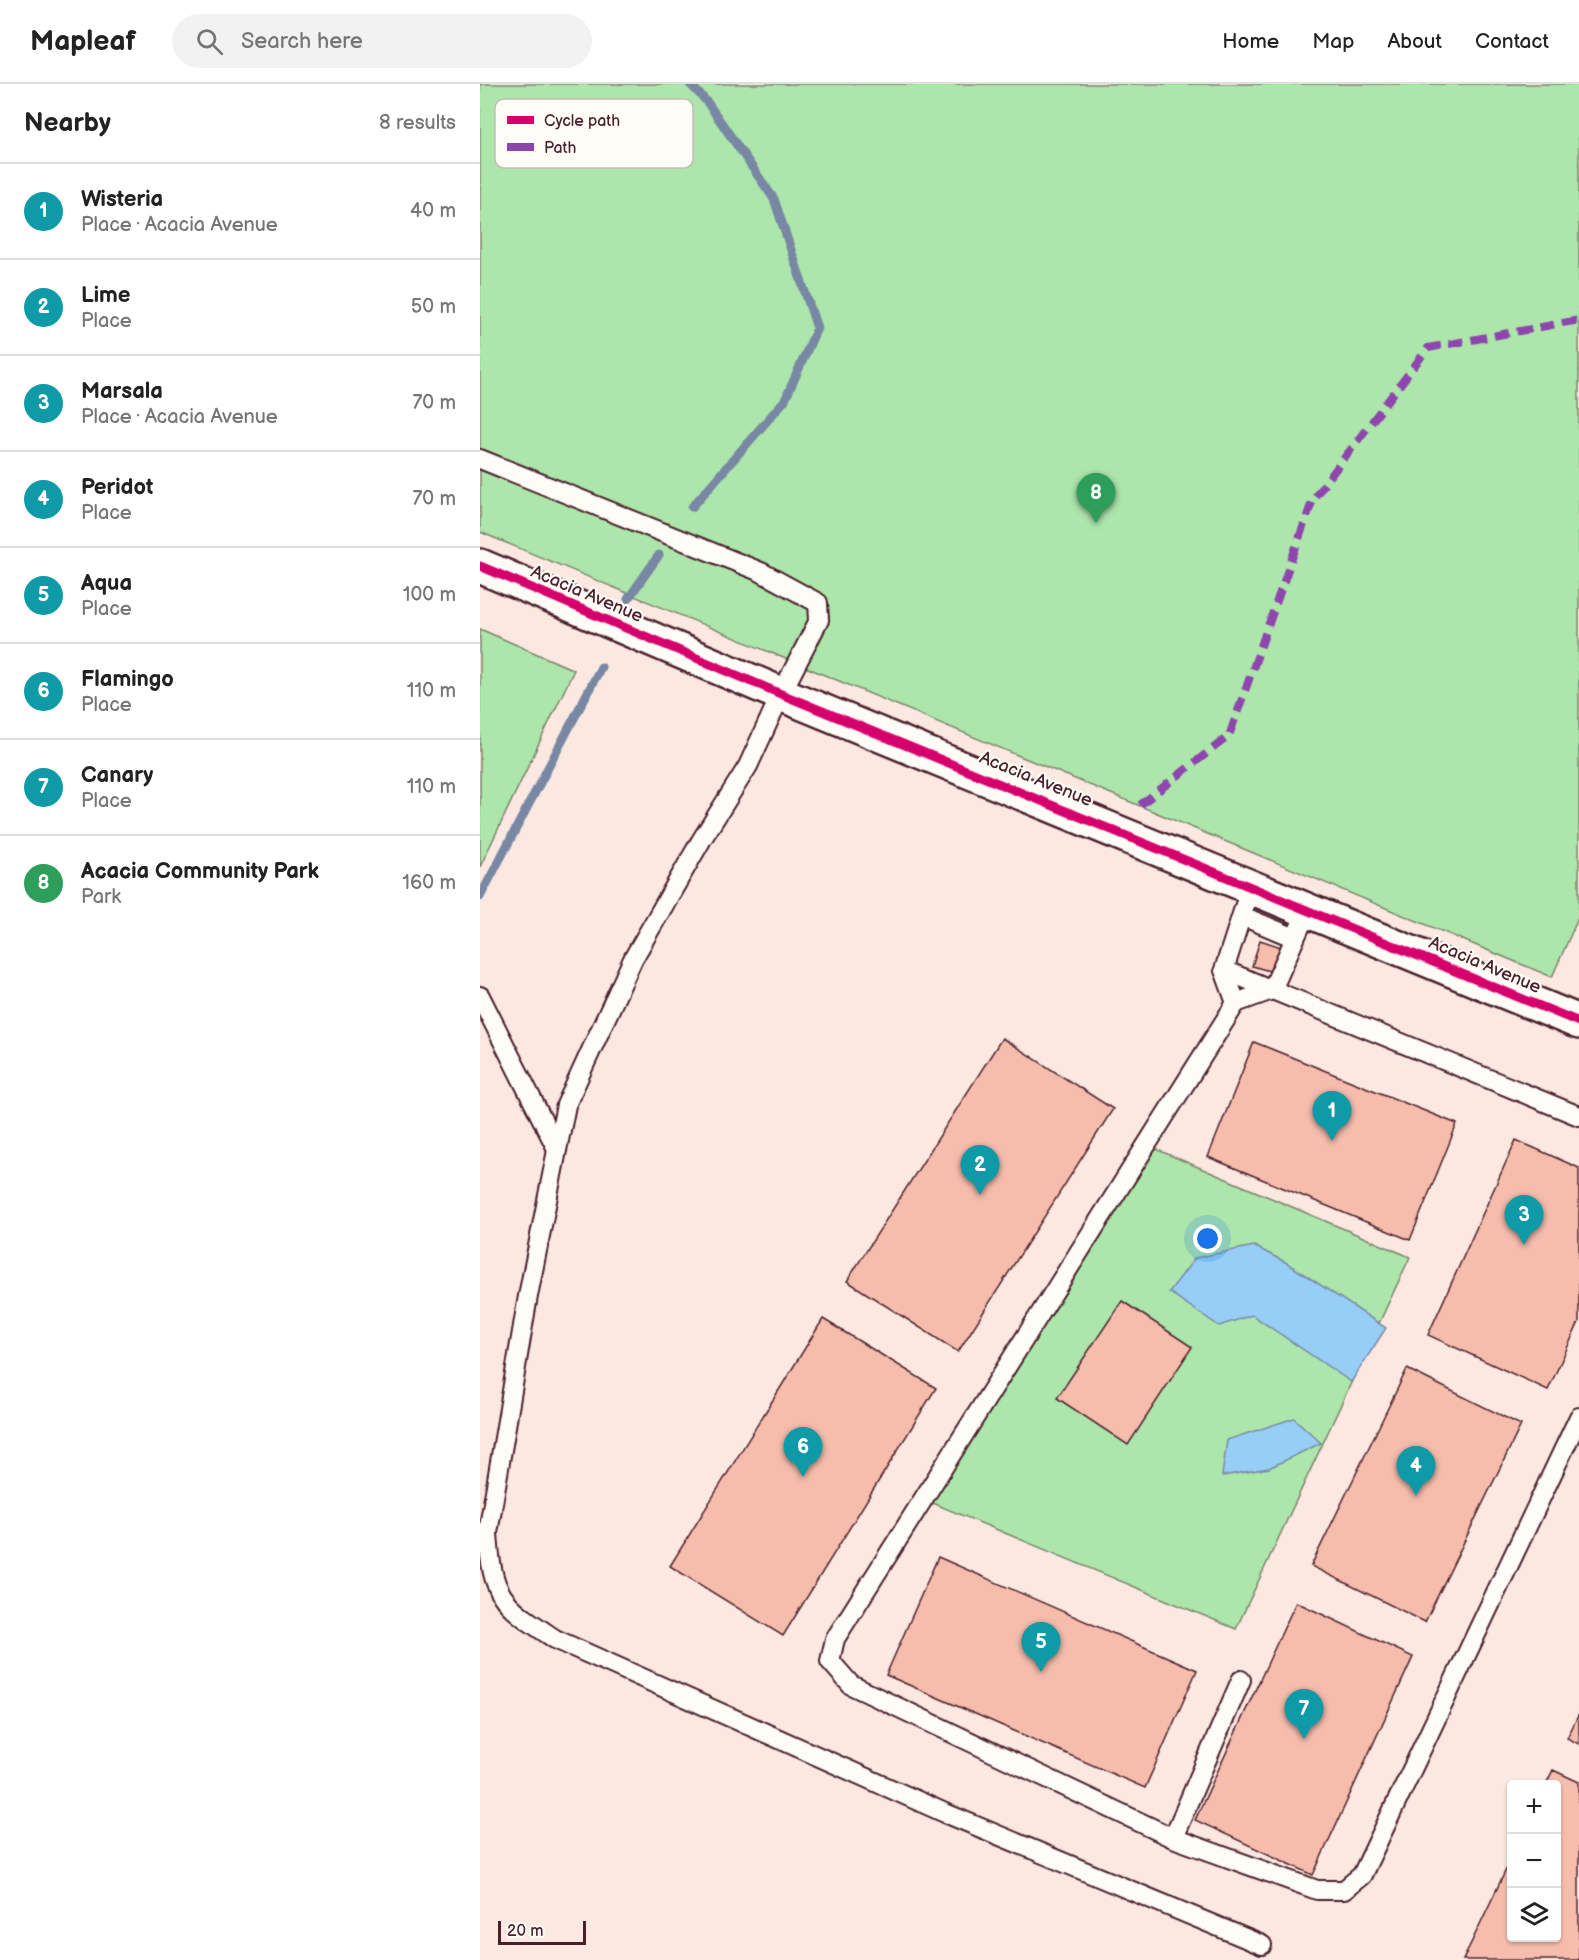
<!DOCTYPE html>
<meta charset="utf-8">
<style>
body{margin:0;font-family:"Balsamiq Sans",sans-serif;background:#f2f2f2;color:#222}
.controls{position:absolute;right:18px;bottom:18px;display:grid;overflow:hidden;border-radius:6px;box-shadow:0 2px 4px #0004}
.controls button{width:54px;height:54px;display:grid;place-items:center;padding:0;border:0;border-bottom:2px solid #e0e0e0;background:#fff;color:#222;font:30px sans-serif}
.scale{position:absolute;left:18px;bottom:15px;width:88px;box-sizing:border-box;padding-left:6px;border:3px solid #4a1f2b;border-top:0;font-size:16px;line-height:21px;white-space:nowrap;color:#4a1f2b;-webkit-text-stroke:4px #fdfcf7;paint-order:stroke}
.you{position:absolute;left:728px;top:1155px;width:21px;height:21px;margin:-15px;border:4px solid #fff;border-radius:50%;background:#1a73e8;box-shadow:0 0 0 9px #1a73e833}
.badge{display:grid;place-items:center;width:39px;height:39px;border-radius:50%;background:#4a1f2b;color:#fff;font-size:20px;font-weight:700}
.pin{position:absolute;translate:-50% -50px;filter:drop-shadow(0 2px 3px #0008)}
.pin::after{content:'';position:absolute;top:32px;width:21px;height:18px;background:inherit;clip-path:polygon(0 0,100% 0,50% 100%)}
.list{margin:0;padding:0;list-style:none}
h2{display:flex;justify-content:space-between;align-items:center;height:78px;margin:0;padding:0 24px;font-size:26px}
h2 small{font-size:20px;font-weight:400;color:#767676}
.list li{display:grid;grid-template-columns:39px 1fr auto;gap:18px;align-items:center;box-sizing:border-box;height:96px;padding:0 24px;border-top:2px solid #e0e0e0}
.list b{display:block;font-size:22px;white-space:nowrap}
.list p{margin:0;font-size:20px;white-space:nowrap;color:#767676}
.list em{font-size:20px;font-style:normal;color:#767676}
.icon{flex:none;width:33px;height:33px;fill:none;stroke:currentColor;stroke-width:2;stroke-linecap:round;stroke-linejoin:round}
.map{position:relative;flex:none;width:1099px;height:1876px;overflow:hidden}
header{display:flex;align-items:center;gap:36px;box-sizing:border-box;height:84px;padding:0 30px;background:#fff;border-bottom:2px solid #e0e0e0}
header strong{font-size:28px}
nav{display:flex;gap:33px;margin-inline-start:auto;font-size:21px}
.search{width:420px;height:54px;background:#f2f2f2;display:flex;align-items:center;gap:15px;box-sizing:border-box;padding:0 21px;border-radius:33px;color:#767676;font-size:22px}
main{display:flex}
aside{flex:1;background:#fff}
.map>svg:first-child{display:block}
</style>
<header>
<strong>Mapleaf</strong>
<div class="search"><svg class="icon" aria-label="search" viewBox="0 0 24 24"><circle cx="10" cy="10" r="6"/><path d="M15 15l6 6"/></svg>Search here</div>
<nav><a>Home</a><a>Map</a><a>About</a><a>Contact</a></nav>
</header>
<main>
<aside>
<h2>Nearby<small>8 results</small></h2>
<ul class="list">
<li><span class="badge" style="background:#0f9aa8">1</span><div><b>Wisteria</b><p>Place · Acacia Avenue</p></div><em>40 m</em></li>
<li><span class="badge" style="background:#0f9aa8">2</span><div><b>Lime</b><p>Place</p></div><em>50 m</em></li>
<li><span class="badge" style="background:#0f9aa8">3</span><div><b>Marsala</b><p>Place · Acacia Avenue</p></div><em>70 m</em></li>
<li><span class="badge" style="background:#0f9aa8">4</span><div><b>Peridot</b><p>Place</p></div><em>70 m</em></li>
<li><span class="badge" style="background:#0f9aa8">5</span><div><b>Aqua</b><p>Place</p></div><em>100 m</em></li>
<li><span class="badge" style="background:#0f9aa8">6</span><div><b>Flamingo</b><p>Place</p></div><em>110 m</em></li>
<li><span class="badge" style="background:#0f9aa8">7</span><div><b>Canary</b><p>Place</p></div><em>110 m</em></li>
<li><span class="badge" style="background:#2e9e5b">8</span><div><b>Acacia Community Park</b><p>Park</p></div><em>160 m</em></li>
</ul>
</aside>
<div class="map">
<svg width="1099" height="1876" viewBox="0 0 1099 1876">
<rect width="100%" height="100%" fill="#fbe9e1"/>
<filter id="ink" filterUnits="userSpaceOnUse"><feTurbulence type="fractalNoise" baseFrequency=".0167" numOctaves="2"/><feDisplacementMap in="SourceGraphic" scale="12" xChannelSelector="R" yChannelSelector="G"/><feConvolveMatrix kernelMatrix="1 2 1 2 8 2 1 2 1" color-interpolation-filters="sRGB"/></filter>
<g filter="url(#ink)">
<!-- green -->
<g fill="#ace6ab" stroke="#7b826b" stroke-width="1.5">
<polygon points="0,0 1099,0 1099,832 1072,893 0,448"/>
<polygon points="0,545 94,586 0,783"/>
<polygon points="671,1063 930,1173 756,1545 450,1418"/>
</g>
<!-- water -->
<g fill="#96cef5" stroke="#7888a4" stroke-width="1.5">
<polygon points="774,1162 807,1179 906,1244 871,1298 772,1231 739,1242 689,1208 715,1174"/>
<polygon points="814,1334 841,1359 789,1384 742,1392 747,1356"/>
</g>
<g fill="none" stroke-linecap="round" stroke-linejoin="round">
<!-- stream -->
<g stroke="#7888a4" stroke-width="9">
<polyline points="210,0 227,18 294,115 337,244 305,316 212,423"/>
<polyline points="148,515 179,471"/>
<polyline points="0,813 121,583"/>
</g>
</g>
<!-- building -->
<g fill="#f6bdad" stroke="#4a1f2b" stroke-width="1.5">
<polygon points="780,856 801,863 793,888 772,882"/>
<polygon points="522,954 633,1025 478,1268 367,1197"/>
<polygon points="774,958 977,1040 930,1156 728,1073"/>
<polygon points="1036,1056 1099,1084 1099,1238 1068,1306 948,1251"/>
<polygon points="642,1217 712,1263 648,1361 577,1314"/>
<polygon points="343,1235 456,1304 303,1552 190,1482"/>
<polygon points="927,1285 1041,1341 945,1538 831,1482"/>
<polygon points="458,1473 717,1586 665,1704 406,1591"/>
<polygon points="816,1518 933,1573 833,1791 715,1736"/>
<polygon points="1099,1630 1099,1660 1087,1654"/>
<polygon points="1073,1686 1099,1698 1099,1876 983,1876 1032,1773 1032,1854 1076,1854 1076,1700 1066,1700"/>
</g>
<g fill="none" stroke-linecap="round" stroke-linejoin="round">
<defs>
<g id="lane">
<path d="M0 375 281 488 338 519 339 536 301 610 268 682 222 755 153 875 86 1021 48 1212 8 1449C12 1515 23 1520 75 1555L465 1729 782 1861"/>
<polyline points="828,825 792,906 756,919 355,1555 350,1577 371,1601 693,1754 837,1806 864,1806 882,1791 1099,1333"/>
<polyline points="762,832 815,854"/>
<polyline points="744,886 1099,1032"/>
<polyline points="0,912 77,1065"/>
<polyline points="756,919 744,886 771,802"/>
<polyline points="693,1754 761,1596"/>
</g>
<polyline id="secondary" points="0,482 301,610 1099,938"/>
</defs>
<!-- lane casing -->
<use href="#lane" stroke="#4a1f2b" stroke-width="22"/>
<!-- secondary casing -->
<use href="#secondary" stroke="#4a1f2b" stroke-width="38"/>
<!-- lane -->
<use href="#lane" stroke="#fdfcf7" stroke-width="18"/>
<!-- secondary -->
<use href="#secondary" stroke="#fdfcf7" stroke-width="33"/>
<!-- quiet -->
<polyline stroke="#8e44ad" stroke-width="8" stroke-dasharray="15 8" stroke-linecap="butt" points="660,721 749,652 833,415 948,264 1099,236"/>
<defs>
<polyline id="cycleway" points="0,482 301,610 1099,938"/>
</defs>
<!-- cycleway casing -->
<use href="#cycleway" stroke="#fdfcf7" stroke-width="13"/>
<!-- cycleway -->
<use href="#cycleway" stroke="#d6006c" stroke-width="9"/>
</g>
</g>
<g text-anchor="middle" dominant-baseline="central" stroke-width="4.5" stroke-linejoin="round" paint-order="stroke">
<!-- street labels -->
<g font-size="18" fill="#4a1f2b" stroke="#fdfcf7">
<text transform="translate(107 510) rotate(23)">Acacia Avenue</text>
<text transform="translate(556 695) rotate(22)">Acacia Avenue</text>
<text transform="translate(1005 881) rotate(23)">Acacia Avenue</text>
</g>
</g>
<!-- legend -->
<rect x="15" y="15" width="198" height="69" rx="9" fill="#fdfcf7" stroke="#c7baba" stroke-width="1.5"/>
<rect x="27" y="32" width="27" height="8" fill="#d6006c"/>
<rect x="27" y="59" width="27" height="8" fill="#8e44ad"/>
<g font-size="16" fill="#4a1f2b">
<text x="64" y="42">Cycle path</text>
<text x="64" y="69">Path</text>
</g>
</svg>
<div class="controls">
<button>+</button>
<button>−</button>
<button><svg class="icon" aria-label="layers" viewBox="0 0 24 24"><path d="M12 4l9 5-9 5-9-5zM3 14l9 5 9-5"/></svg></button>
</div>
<div class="scale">20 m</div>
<div class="you"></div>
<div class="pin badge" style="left:852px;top:1057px;background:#0f9aa8">1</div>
<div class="pin badge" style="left:500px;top:1111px;background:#0f9aa8">2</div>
<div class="pin badge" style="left:1044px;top:1161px;background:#0f9aa8">3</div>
<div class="pin badge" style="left:936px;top:1412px;background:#0f9aa8">4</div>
<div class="pin badge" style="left:561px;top:1588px;background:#0f9aa8">5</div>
<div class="pin badge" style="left:323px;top:1393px;background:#0f9aa8">6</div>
<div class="pin badge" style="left:824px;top:1655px;background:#0f9aa8">7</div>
<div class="pin badge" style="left:616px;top:439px;background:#2e9e5b">8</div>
</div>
</main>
